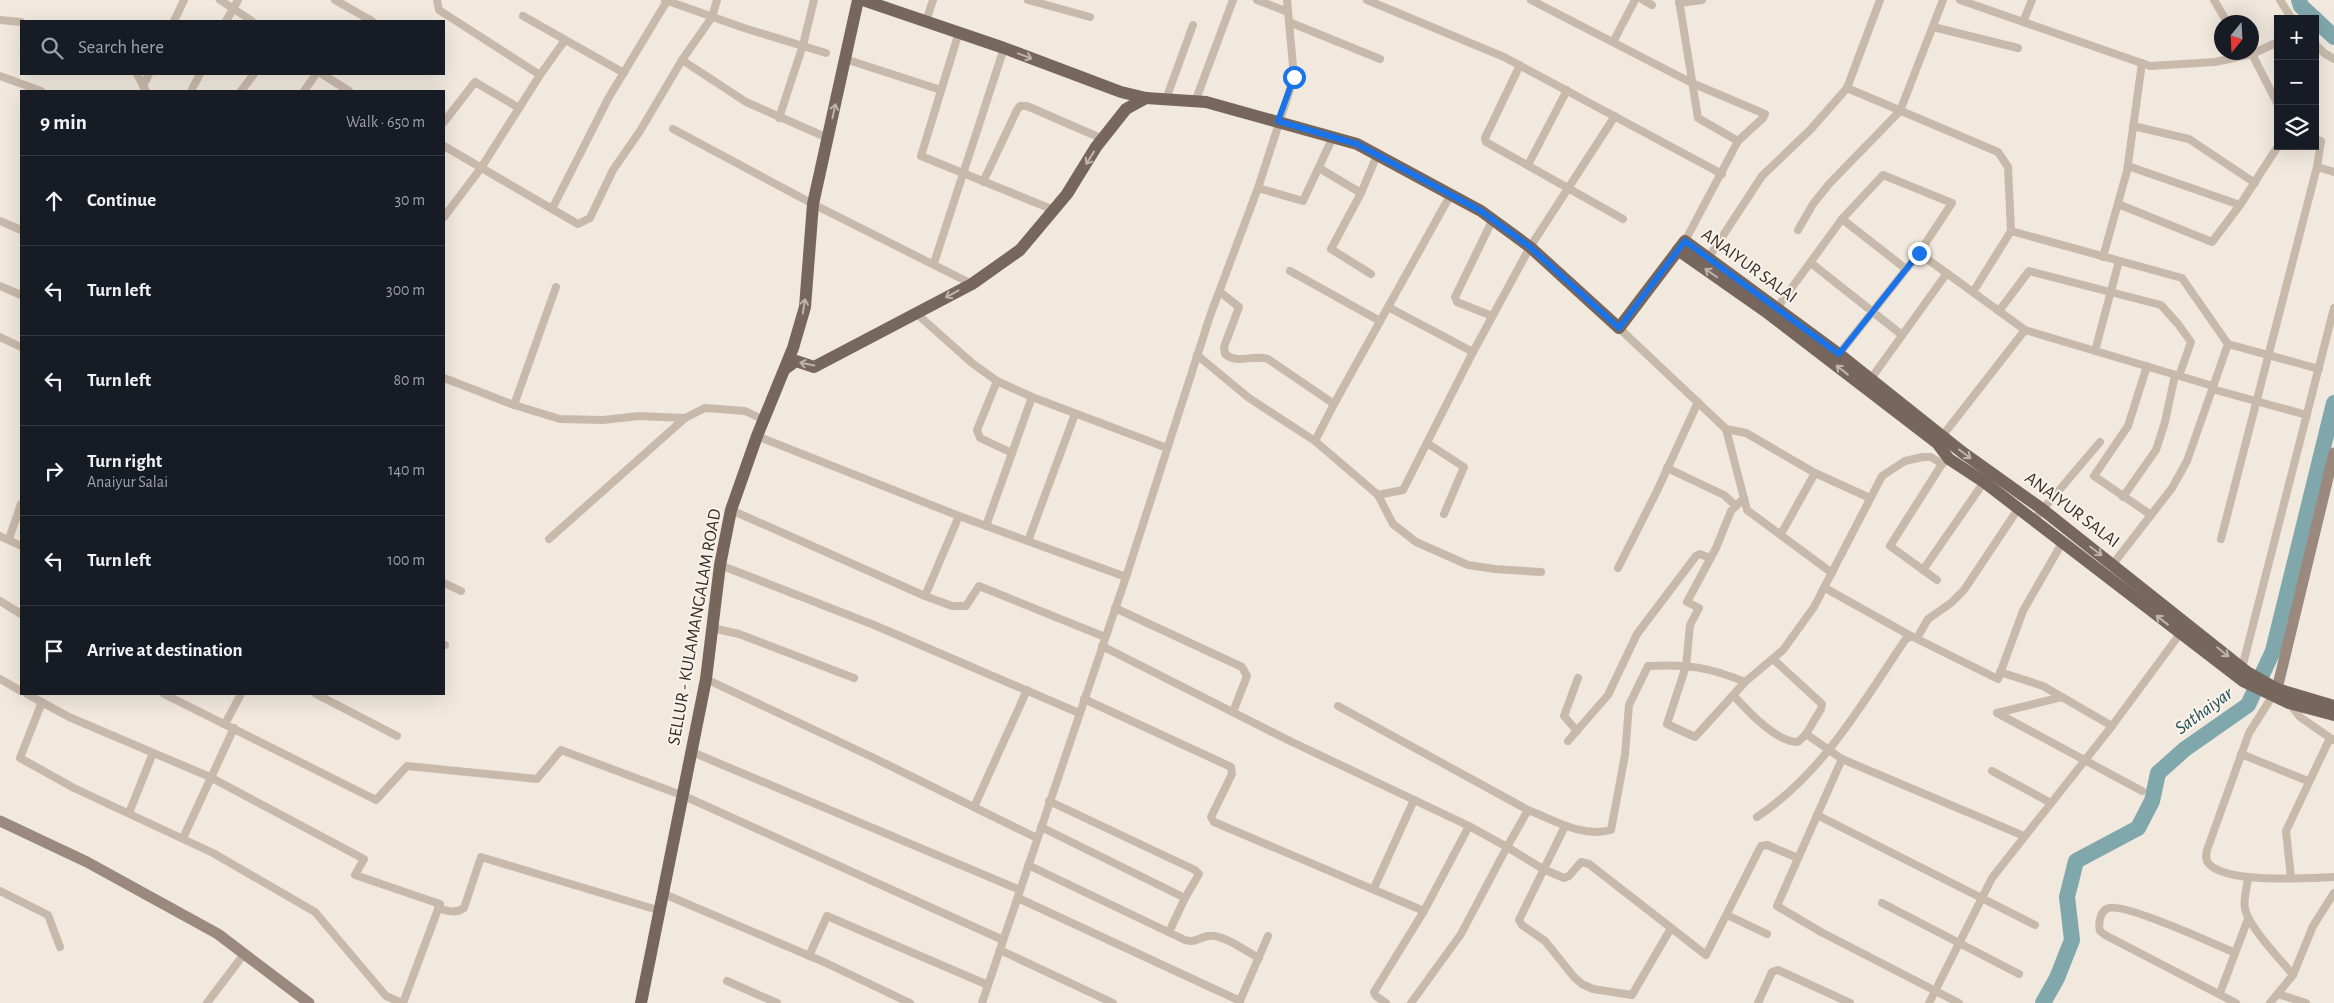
<!DOCTYPE html>
<meta charset="utf-8">
<style>
body{margin:0;font-family:"Alegreya Sans",sans-serif;background:#242831;color:#f1f3f6}
.controls{position:absolute;right:15px;top:15px;display:grid;overflow:hidden;border-radius:0px;box-shadow:0 5px 20px #0002}
.controls button{width:45px;height:45px;display:grid;place-items:center;padding:0;border:0;border-bottom:1px solid #363941;background:#171b24;color:#f1f3f6;font:25px sans-serif}
.compass{position:absolute;left:2214px;top:15px;width:45px;height:45px;border-radius:50%;background:#171b24;box-shadow:0 5px 20px #0002;rotate:198deg}
.stop{position:absolute;width:15px;height:15px;margin:-11px;border:4px solid #1a73e8;border-radius:50%;background:#fff}
.stop.end{background:#1a73e8;border-color:#fff;box-shadow:0 1px 5px #0008}
.list{margin:0;padding:0;list-style:none}
h2{display:flex;justify-content:space-between;align-items:center;height:65px;margin:0;padding:0 20px;font-size:21px}
h2 small{font-size:16px;font-weight:400;color:#9ea1a6}
.list li{display:grid;grid-template-columns:32px 1fr auto;gap:15px;align-items:center;box-sizing:border-box;height:90px;padding:0 20px;border-top:1px solid #363941}
.list b{display:block;font-size:19px;white-space:nowrap}
.list p{margin:0;font-size:16px;white-space:nowrap;color:#9ea1a6}
.list em{font-size:16px;font-style:normal;color:#9ea1a6}
.icon{flex:none;width:28px;height:28px;fill:none;stroke:currentColor;stroke-width:2;stroke-linecap:round;stroke-linejoin:round}
.map{position:relative;flex:none;width:2334px;height:1003px;overflow:hidden}
.search{position:absolute;background:#171b24;box-shadow:0 5px 20px #0002;left:20px;top:20px;width:425px;height:55px;display:flex;align-items:center;gap:12px;box-sizing:border-box;padding:0 18px;border-radius:0px;color:#9ea1a6;font-size:19px}
.panel{position:absolute;background:#171b24;box-shadow:0 5px 20px #0002;left:20px;top:90px;width:425px;height:605px;border-radius:0px}
.map>svg:first-child{display:block}
</style>
<div class="map">
<svg width="2334" height="1003" viewBox="0 0 2334 1003">
<rect width="100%" height="100%" fill="#f1e9de"/>
<g fill="none" stroke-linecap="round" stroke-linejoin="round">
<!-- river -->
<g stroke="#80a8ac" stroke-width="16">
<polyline points="2299,0 2301,6 2315,19"/>
<polyline points="2315,19 2334,37"/>
<polyline points="2043,1003 2057,978 2072,940 2067,897 2076,861 2138,828 2152,801 2158,773 2185,749 2248,705 2273,651 2334,403"/>
</g>
<!-- street -->
<g stroke="#c8baab" stroke-width="8">
<polyline points="220,0 252,21"/>
<polyline points="335,0 372,21"/>
<polyline points="437,0 439,10 540,75 481,168 444,217"/>
<polyline points="665,0 744,28 826,53"/>
<polyline points="1028,0 1090,17"/>
<polyline points="1257,0 1288,12"/>
<polyline points="1367,0 1504,57 1722,174"/>
<polyline points="1531,0 1692,83 1765,114 1763,118 1738,141"/>
<polyline points="1643,0 1652,5"/>
<polyline points="1679,0 1698,118 1738,141 1685,241"/>
<polyline points="1960,0 2150,66 2215,62 2252,54 2278,42"/>
<polyline points="2214,0 2227,22"/>
<polyline points="2280,0 2292,19"/>
<polyline points="1679,3 1702,0"/>
<polyline points="523,16 624,73"/>
<polyline points="0,20 21,22"/>
<polyline points="174,21 184,0"/>
<polyline points="226,21 238,0"/>
<polyline points="926,21 933,0"/>
<polyline points="1289,22 1380,59"/>
<polyline points="2023,22 2032,0"/>
<polyline points="1933,27 2018,48"/>
<polyline points="959,32 921,156 1054,210"/>
<polyline points="1613,42 1635,0"/>
<polyline points="2315,44 2324,53 2334,59"/>
<polyline points="2252,54 2278,105"/>
<polyline points="845,59 941,90"/>
<polyline points="682,60 746,102 828,138"/>
<polyline points="1520,65 1485,138 1486,142 1623,219"/>
<polyline points="137,74 146,91"/>
<polyline points="322,74 349,91"/>
<polyline points="540,75 565,40"/>
<polyline points="0,76 41,91"/>
<polyline points="143,86 149,74"/>
<polyline points="1847,88 1998,152 2008,167 2011,231 2182,278 2228,344 2319,369"/>
<polyline points="191,91 200,74"/>
<polyline points="241,91 254,74"/>
<polyline points="304,91 316,74"/>
<polyline points="1166,99 1193,25"/>
<polyline points="1195,102 1233,0"/>
<polyline points="779,118 803,45 814,0"/>
<polyline points="444,122 475,82 519,108"/>
<polyline points="2133,126 2189,139 2255,183"/>
<polyline points="673,129 813,204 972,284"/>
<polyline points="2315,139 2321,141 2317,167"/>
<polyline points="444,146 552,209 609,97 667,1"/>
<polyline points="1528,165 1567,90"/>
<polyline points="2128,166 2240,205"/>
<polyline points="1319,168 1361,193"/>
<polyline points="983,182 1017,110 1020,106 1027,106 1103,139"/>
<polyline points="1258,188 1303,201 1333,137"/>
<polyline points="2118,204 2212,242 2240,205 2278,146"/>
<polyline points="552,209 578,224 590,218 613,170 640,131 682,60 712,17 717,0"/>
<polyline points="1842,219 1906,269"/>
<polyline points="0,221 21,230"/>
<polyline points="1798,230 1813,204 1829,184 1900,111 1943,0"/>
<polyline points="1709,257 1762,176 1811,129 1847,88 1880,0"/>
<polyline points="2103,257 2127,171 2142,63"/>
<polyline points="934,263 1004,48"/>
<polyline points="1811,263 1902,335"/>
<polyline points="1290,271 1380,321"/>
<polyline points="1371,274 1331,249 1361,193 1378,153"/>
<polyline points="0,286 21,295"/>
<path d="M1220 292 1239 307 1224 347 1225 354C1239 365 1252 354 1268 359L1334 404"/>
<polyline points="1973,292 2011,231"/>
<polyline points="1388,307 1473,352"/>
<polyline points="1777,308 1842,219 1883,175 1952,203 1919,253"/>
<polyline points="1999,311 2029,271 2161,305 2178,324 2191,342 2179,376"/>
<polyline points="917,314 972,363 997,381 1032,397 1167,448"/>
<polyline points="1492,316 1457,302 1455,297 1493,219"/>
<polyline points="1619,328 1726,429 1747,510 1832,573"/>
<polyline points="0,337 21,347"/>
<polyline points="2095,351 2119,261"/>
<polyline points="1839,354 1919,253 2025,330 2213,386"/>
<polyline points="1197,355 1249,398 1315,441 1378,495 1393,524 1416,542 1468,565 1495,569 1541,572"/>
<polyline points="2147,366 2128,426 2094,476 2151,515"/>
<polyline points="444,378 514,405 560,419 603,420 639,416 685,418 705,408 745,411 764,420"/>
<polyline points="1870,380 1947,273"/>
<polyline points="997,381 977,430 980,438 1012,453"/>
<polyline points="2212,389 2307,415"/>
<polyline points="514,405 556,287"/>
<polyline points="1726,429 1746,433 1815,473 1870,498"/>
<polyline points="757,436 959,516 1126,577 1210,316 1258,188 1294,77 1287,0"/>
<polyline points="1940,439 2025,330"/>
<polyline points="1315,441 1334,404 1451,194"/>
<polyline points="1427,443 1464,467 1444,514"/>
<polyline points="1667,468 1724,495 1736,506"/>
<polyline points="1378,495 1403,490 1473,352 1530,247 1615,116"/>
<polyline points="2123,497 2156,450 2165,422 2175,375"/>
<polyline points="1744,498 1731,511 1716,548 1687,602 1699,608 1690,625 1686,666 1667,724 1695,737 1745,682"/>
<polyline points="731,510 925,596 959,516"/>
<polyline points="2033,521 2100,442"/>
<polyline points="986,526 1032,397"/>
<polyline points="1781,534 1815,473"/>
<polyline points="0,536 21,546"/>
<polyline points="9,539 21,504"/>
<polyline points="549,539 685,418"/>
<polyline points="2221,539 2317,167 2334,172"/>
<polyline points="1028,541 1075,414"/>
<polyline points="2113,564 2172,488 2187,461 2228,344"/>
<polyline points="720,565 874,625 1079,713"/>
<polyline points="1618,568 1657,491 1698,402"/>
<polyline points="1923,570 1984,482"/>
<polyline points="1937,580 1890,546 1942,464"/>
<polyline points="444,583 461,591"/>
<polyline points="1825,588 1911,636 1998,679 2023,611 2062,543"/>
<polyline points="925,596 952,606 966,606 979,586 1105,637"/>
<polyline points="0,601 21,614"/>
<polyline points="1115,608 1242,667 1247,676 1233,712"/>
<polyline points="712,628 739,634 854,678"/>
<polyline points="1917,638 1928,619 1951,603 1964,590 2018,509"/>
<polyline points="444,645 445,645"/>
<path d="M1102 646 1290 741 1469 826 1507 847 1528 810C1554 820 1582 838 1611 830L1625 755 1629 705 1648 666C1687 664 1709 667 1745 682L1783 650 1814 607 1882 476 1905 461 1923 457H1931L1942 464 1949 459"/>
<polyline points="1773,659 1822,704 1821,709 1806,734 1842,759 2024,836"/>
<polyline points="2242,668 2334,308"/>
<polyline points="2000,672 2043,686 2112,726"/>
<polyline points="0,679 21,691"/>
<polyline points="706,679 872,757 1037,838"/>
<path d="M2275 692 2249 733 2207 850C2206 855 2205 860 2209 864 2228 884 2307 878 2334 877"/>
<polyline points="27,694 69,717 210,777 364,859 355,875 440,904 403,1003"/>
<polyline points="164,694 376,800 407,766 537,779 561,750 684,796 1003,940"/>
<polyline points="316,694 397,736"/>
<path d="M1734 696C1747 710 1777 743 1798 742L1806 734"/>
<polyline points="2062,697 1997,713 2142,791"/>
<polyline points="1084,699 1231,767 1232,774 1211,817 1214,822 1424,911"/>
<polyline points="42,702 20,758 74,788 213,853 315,912 386,996 402,1003"/>
<polyline points="2289,703 2300,717 2333,740"/>
<polyline points="1338,706 1528,810"/>
<polyline points="225,724 241,694"/>
<polyline points="1577,731 1564,716 1578,678"/>
<polyline points="1568,741 1608,695 1637,634 1696,556 1700,554 1710,558"/>
<polyline points="692,752 1020,890"/>
<polyline points="2241,754 2308,781"/>
<polyline points="1842,759 1777,906 1821,932 1959,1003"/>
<polyline points="1992,771 2051,803"/>
<polyline points="1049,801 1195,870 1199,874 1185,898"/>
<polyline points="974,807 1027,690"/>
<polyline points="129,813 153,753"/>
<polyline points="1817,815 2035,925"/>
<path d="M1757 817C1823 773 1862 704 1905 640L1911 636"/>
<polyline points="1565,826 1519,920 1522,925 1545,941 1574,977 1582,984 1593,989 1632,995 1671,928"/>
<polyline points="1041,827 1185,898 1169,932"/>
<polyline points="183,838 234,728"/>
<path d="M1028 865 1185 940C1195 943 1198 938 1208 936 1224 934 1245 951 1259 958"/>
<path d="M2248 878C2247 888 2243 899 2245 909 2249 927 2280 959 2293 975"/>
<polyline points="2291,878 2286,831 2330,738"/>
<polyline points="1374,888 1414,800"/>
<polyline points="0,891 48,915 60,947"/>
<polyline points="664,894 824,962 910,1003"/>
<polyline points="1018,898 1240,1001"/>
<polyline points="1882,903 2019,974"/>
<path d="M438 908C447 911 456 914 464 908L481 857 661 911"/>
<polyline points="1727,915 1767,934"/>
<polyline points="1000,950 1113,1003"/>
<path d="M2235 953C2215 944 2125 903 2109 908 2100 910 2098 924 2100 931L2105 935 2236 1003"/>
<polyline points="809,956 827,916 988,985"/>
<polyline points="727,981 777,1003"/>
<polyline points="2220,993 2248,919"/>
<polyline points="2278,994 2306,1003"/>
<polyline points="207,1003 244,954"/>
<polyline points="982,1003 1126,577"/>
<polyline points="1239,1003 1268,936"/>
<polyline points="1386,1003 1376,996 1374,992 1424,911 1469,826"/>
<polyline points="1411,1003 1461,934 1507,847 1543,869 1564,878 1569,876 1581,862 1589,864 1706,955 1761,846 1767,845 1798,858"/>
<polyline points="1758,1003 1772,972 1778,970 1850,1003"/>
<polyline points="1929,1003 1992,878 2112,726 2182,631"/>
<polyline points="2270,1003 2293,975 2313,926 2334,893"/>
</g>
<!-- secondary -->
<g stroke="#9c897d" stroke-width="11">
<polyline points="2277,689 2334,453"/>
<polyline points="0,821 87,862 218,934 309,1003"/>
</g>
<!-- primary -->
<g stroke="#77665c" stroke-width="12">
<polyline points="863,0 1004,48 1121,92 1146,98 1206,102 1357,144 1481,211 1530,247 1619,328 1685,241 1839,354 1962,452 2042,509 2247,672 2277,689 2334,706"/>
<polyline points="1678,250 1765,311 1937,443 1949,459 1984,482 2243,681 2289,703 2334,715"/>
<polyline points="785,369 796,361 814,367 972,284 1020,250 1067,194 1096,147 1126,109 1146,98"/>
<polyline points="641,1003 706,679 720,565 731,510 757,436 793,348 805,307 813,204 858,0"/>
</g>
</g>
<!-- one-way arrows -->
<defs><path id="oneway-shaft" d="M-6 0H5M1.5-3L5.5 0L1.5 3" fill="none" stroke-width="1.6" stroke-linecap="round" stroke-linejoin="round" transform="scale(1.25)"/></defs>
<g stroke="#beb4ab">
<use href="#oneway-shaft" transform="translate(1025 56) rotate(21)"/>
<use href="#oneway-shaft" transform="translate(834 111) rotate(-78)"/>
<use href="#oneway-shaft" transform="translate(1090 158) rotate(122)"/>
<use href="#oneway-shaft" transform="translate(1711 273) rotate(-145)"/>
<use href="#oneway-shaft" transform="translate(952 294) rotate(151)"/>
<use href="#oneway-shaft" transform="translate(804 306) rotate(-81)"/>
<use href="#oneway-shaft" transform="translate(807 364) rotate(-169)"/>
<use href="#oneway-shaft" transform="translate(1842 370) rotate(-142)"/>
<use href="#oneway-shaft" transform="translate(1965 454) rotate(37)"/>
<use href="#oneway-shaft" transform="translate(2096 551) rotate(37)"/>
<use href="#oneway-shaft" transform="translate(2162 620) rotate(-142)"/>
<use href="#oneway-shaft" transform="translate(2223 652) rotate(39)"/>
</g>
<g fill="none" stroke-linecap="round" stroke-linejoin="round">
<!-- route -->
<polyline stroke="#1a73e8" stroke-width="6" points="1294,77 1278,121 1357,144 1481,211 1530,247 1619,328 1685,241 1839,354 1919,253"/>
</g>
<g text-anchor="middle" dominant-baseline="central" stroke-width="4" stroke-linejoin="round" paint-order="stroke">
<!-- street labels -->
<g font-size="18" fill="#362e2a" stroke="#f9f3eb">
<text transform="translate(1749 266) rotate(36)">ANAIYUR SALAI</text>
<text transform="translate(2072 510) rotate(37)">ANAIYUR SALAI</text>
<text transform="translate(695 627) rotate(-80)">SELLUR - KULAMANGALAM ROAD</text>
</g>
<!-- water labels -->
<g font-size="19" font-style="italic" fill="#224f55" stroke="#f9f3eb">
<text transform="translate(2204 711) rotate(-36)">Sathaiyar</text>
</g>
</g>
</svg>
<div class="controls">
<button>+</button>
<button>−</button>
<button><svg class="icon" aria-label="layers" viewBox="0 0 24 24"><path d="M12 4l9 5-9 5-9-5zM3 14l9 5 9-5"/></svg></button>
</div>
<svg class="compass" viewBox="-18 -18 36 36"><path d="M0-13l5 13h-10z" fill="#e53935"/><path d="M0 13l5-13h-10z" fill="#9ea1a6"/></svg>
<div class="stop" style="left:1294px;top:77px"></div>
<div class="stop end" style="left:1919px;top:253px"></div>
<div class="search"><svg class="icon" aria-label="search" viewBox="0 0 24 24"><circle cx="10" cy="10" r="6"/><path d="M15 15l6 6"/></svg>Search here</div>
<section class="panel">
<h2>9 min<small>Walk · 650 m</small></h2>
<ul class="list">
<li><svg class="icon" aria-label="ahead" viewBox="0 0 24 24"><path d="M12 20V5M6 11l6-6 6 6"/></svg><div><b>Continue</b></div><em>30 m</em></li>
<li><svg class="icon" aria-label="left" viewBox="0 0 24 24"><path d="M17 20v-9H6M10 6l-5 5 5 5"/></svg><div><b>Turn left</b></div><em>300 m</em></li>
<li><svg class="icon" aria-label="left" viewBox="0 0 24 24"><path d="M17 20v-9H6M10 6l-5 5 5 5"/></svg><div><b>Turn left</b></div><em>80 m</em></li>
<li><svg class="icon" aria-label="right" viewBox="0 0 24 24"><path d="M7 20v-9h11M14 6l5 5-5 5"/></svg><div><b>Turn right</b><p>Anaiyur Salai</p></div><em>140 m</em></li>
<li><svg class="icon" aria-label="left" viewBox="0 0 24 24"><path d="M17 20v-9H6M10 6l-5 5 5 5"/></svg><div><b>Turn left</b></div><em>100 m</em></li>
<li><svg class="icon" aria-label="arrive" viewBox="0 0 24 24"><path d="M6 21V4h12l-3 4 3 4H6"/></svg><div><b>Arrive at destination</b></div></li>
</ul>
</section>
</div>
